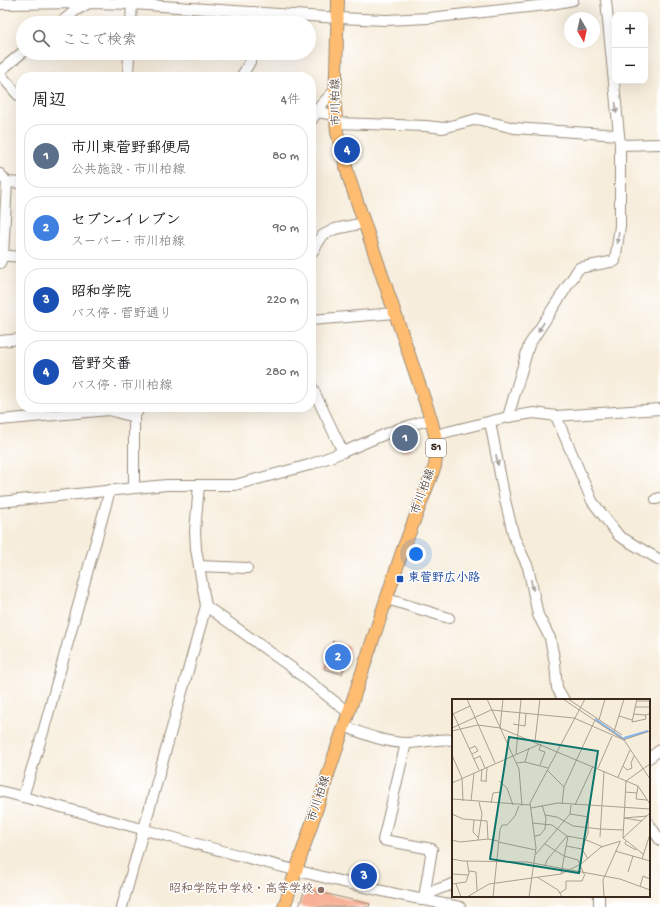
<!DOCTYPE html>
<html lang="ja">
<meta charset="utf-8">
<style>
body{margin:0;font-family:"Gochi Hand","Klee One",sans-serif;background:#f2f2f2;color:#202124}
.controls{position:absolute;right:12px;top:12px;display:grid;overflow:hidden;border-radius:8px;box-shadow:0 4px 16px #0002}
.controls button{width:36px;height:36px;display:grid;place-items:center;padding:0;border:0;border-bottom:1px solid #e0e0e0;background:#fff;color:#202124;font:20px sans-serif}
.compass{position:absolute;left:564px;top:12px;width:36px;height:36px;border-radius:50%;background:#fff;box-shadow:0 4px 16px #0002;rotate:171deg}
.you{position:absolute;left:416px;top:554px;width:14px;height:14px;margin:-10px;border:3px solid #fff;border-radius:50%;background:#1a73e8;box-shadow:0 0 0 6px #1a73e833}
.badge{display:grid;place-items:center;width:26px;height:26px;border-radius:50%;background:#ea580c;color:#fff;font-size:13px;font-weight:700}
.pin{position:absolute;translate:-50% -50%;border:2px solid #fff;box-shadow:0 1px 4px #0006}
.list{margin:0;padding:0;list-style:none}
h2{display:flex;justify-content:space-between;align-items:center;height:52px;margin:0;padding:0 16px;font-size:17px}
h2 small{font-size:13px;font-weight:400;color:#757577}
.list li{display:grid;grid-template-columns:26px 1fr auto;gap:12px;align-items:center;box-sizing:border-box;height:64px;margin:0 8px 8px;padding:0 8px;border:1px solid #e0e0e0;border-radius:16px}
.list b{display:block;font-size:15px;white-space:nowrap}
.list p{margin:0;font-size:13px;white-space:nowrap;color:#757577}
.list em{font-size:13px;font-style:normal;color:#757577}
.icon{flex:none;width:22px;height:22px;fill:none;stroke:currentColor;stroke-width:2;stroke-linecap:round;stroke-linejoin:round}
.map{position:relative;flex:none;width:660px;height:907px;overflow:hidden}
.search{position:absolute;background:#fff;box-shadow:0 4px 16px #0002;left:16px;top:16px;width:300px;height:44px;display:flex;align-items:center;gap:10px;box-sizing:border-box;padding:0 14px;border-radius:22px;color:#757577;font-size:15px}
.panel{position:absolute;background:#fff;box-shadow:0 4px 16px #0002;left:16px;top:72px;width:300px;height:340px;border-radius:16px}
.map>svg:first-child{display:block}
</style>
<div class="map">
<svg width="660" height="907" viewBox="0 0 660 907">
<rect width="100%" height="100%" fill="#fff"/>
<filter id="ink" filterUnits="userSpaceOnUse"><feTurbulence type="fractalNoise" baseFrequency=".025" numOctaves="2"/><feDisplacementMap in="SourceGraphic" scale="8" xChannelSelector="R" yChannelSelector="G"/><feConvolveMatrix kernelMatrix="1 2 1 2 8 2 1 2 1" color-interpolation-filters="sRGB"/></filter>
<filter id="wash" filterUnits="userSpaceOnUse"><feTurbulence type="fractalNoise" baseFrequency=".012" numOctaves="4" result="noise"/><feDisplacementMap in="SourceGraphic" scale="16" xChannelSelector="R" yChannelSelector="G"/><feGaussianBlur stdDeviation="0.9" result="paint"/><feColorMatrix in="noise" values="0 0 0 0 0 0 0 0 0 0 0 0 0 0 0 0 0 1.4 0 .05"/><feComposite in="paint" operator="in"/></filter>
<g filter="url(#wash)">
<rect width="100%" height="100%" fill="#f7eddb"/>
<g id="blocks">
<!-- building -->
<g fill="#f8b096">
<polygon points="411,432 414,442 410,443 413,448 403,452 398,436"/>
<polygon points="333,641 350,647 342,674 324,669"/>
<polygon points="305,889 370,904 369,907 299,907"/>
</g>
</g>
</g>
<g filter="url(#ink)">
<use href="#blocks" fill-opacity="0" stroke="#998c7c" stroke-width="1"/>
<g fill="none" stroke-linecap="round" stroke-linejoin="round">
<defs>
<g id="minor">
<polyline points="0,4 90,3 132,4 339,18 386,20 429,18 546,5 573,0"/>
<polyline points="60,23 75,11 89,3"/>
<polyline points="131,23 132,0"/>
<polyline points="253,23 254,12"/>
<polyline points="0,71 23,52"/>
<polyline points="0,74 18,95 21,95"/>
<polyline points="128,77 129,53"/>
<polyline points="241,77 250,62 251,53"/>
<polyline points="316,112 336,115"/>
<polyline points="311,121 321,105 336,89"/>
<polyline points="336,123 426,126 443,128 477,119 514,128 619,135"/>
<polyline points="620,145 660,144"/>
<polyline points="0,174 7,182 21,183"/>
<polyline points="311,254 323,235 335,229 364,223"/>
<polyline points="0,255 21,257"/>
<polyline points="0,263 3,256 7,182"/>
<polyline points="311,320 395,313"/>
<polyline points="0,341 21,339"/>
<polyline points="311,385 343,452"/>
<polyline points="556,416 592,501 619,536 660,560"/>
<polyline points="508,417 529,345 579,268 615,261 620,226 620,145 606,0"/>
<polyline points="0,420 109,410 134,417"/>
<polyline points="490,422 505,500 514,537 528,567 538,615 550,638 555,663 557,688 564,700"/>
<polyline points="435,435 508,417 534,413 556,416 660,409"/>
<polyline points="134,488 134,417 140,407"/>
<polyline points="656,499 660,498"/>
<polyline points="0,502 135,488 167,485 235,485 309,465 343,452 395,430 431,419"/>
<polyline points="199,566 247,568"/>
<polyline points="387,599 449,618"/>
<polyline points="206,606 292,668 349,713"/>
<path d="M344 726C364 734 385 743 407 743 422 743 437 738 453 740"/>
<polyline points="406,743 383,840 432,849 424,898"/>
<polyline points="649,758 660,750"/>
<path d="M0 791C153 830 304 878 460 907"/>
<polyline points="23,797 44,729 110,490"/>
<polyline points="649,824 660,840"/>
<polyline points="599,896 599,907"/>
<polyline points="421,900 436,890 453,884"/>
<polyline points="122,907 206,606 196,549 195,531 199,485"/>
</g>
<polyline id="major" points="284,907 402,552 435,466 437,450 435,435 431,419 349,178 337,132 335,107 338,0"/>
</defs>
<!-- minor casing -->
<use href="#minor" stroke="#998c7c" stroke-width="12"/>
<!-- major casing -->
<use href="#major" stroke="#998c7c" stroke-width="14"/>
<!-- minor -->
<use href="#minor" stroke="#fff" stroke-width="10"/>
<!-- major -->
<use href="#major" stroke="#febc70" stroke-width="12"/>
</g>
<!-- one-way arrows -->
<defs><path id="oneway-solid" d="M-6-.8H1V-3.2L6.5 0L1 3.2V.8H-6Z"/></defs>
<g fill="#a79f9a">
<use href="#oneway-solid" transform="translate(616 108) rotate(85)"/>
<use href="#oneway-solid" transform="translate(618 238) rotate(98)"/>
<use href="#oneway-solid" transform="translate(541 327) rotate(123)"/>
<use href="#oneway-solid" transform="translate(497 460) rotate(79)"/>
<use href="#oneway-solid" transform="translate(532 585) rotate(78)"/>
</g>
</g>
<!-- markers -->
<rect fill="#1a4fb4" stroke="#fff" stroke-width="1.5" x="396" y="575" width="8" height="8" rx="2"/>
<circle fill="#8d6e63" stroke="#fff" stroke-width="1.5" cx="321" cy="890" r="4"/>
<g text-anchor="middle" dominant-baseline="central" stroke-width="3" stroke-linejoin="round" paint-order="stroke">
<!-- shield labels -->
<rect fill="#fff" stroke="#766a62" stroke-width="1" x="426" y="439" width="20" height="18" rx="3"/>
<g font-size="11" font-weight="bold" fill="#3b2a1e">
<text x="436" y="448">51</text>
</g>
<!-- street labels -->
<g font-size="12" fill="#3b2a1e" stroke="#fff">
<text transform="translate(337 102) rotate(-91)">市川柏線</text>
<text transform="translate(424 492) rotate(-70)">市川柏線</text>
<text transform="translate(320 799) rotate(-72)">市川柏線</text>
</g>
<!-- transit labels -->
<g font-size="12" font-weight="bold" fill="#164399" stroke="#fff" text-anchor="start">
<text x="408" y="579">東菅野広小路</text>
</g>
<!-- education labels -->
<g font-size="12" font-weight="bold" fill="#785e54" stroke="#fff" text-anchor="end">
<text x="313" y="890">昭和学院中学校・高等学校</text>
</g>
</g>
<!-- overview -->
<g transform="translate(452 699)">
<rect width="198" height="198" fill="#f7eddb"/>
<path fill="none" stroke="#80b6ef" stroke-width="2" d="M143 20 173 41M172 39 196 32"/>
<path fill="none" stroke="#ac9f8f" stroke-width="1" d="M15 0 43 64M35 0 67 70 70 107M111 0 172 41M116 0 170 36M185 0 180 23 194 20 193 16 198 15M185 2H198M183 8H198M0 12 27 71M1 15 18 7M181 15 193 16M167 17 180 21M147 21 153 0M61 25 73 27 74 14M0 29 39 11 122 19 172 41 198 80M48 29 51 0M0 32 26 26 48 29 186 87 198 105M162 33 172 0M171 41 198 32M83 42 88 0M17 50 23 47 26 52 20 55M64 55 69 0M0 56 10 79 11 102M22 60 28 57 33 69M73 63 77 49M64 64 73 63 96 69M88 66 93 53 87 51 89 45M171 67 175 71 180 69 179 64 182 57M146 69 160 37M30 70 29 82H34M95 71 112 88M166 78 178 51M47 82 55 89 61 106M34 83 35 68M0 84 88 45M186 87 184 100 195 101M173 93 185 94M0 100 78 106M19 102 22 74M39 104 41 94 49 93M110 105 112 88 143 21M123 106 141 67M79 109 106 104 198 110M0 115 11 120 35 122 36 140M118 115 137 118M93 116 105 118 121 127 148 130M172 119 195 117M172 119 190 122M22 121 21 133 26 138M80 124 100 126 115 137 132 140 151 148M148 130 171 131M83 137 88 136 93 130 94 119 90 106M148 138 152 72M171 139 198 114M0 141 8 143 36 140 46 142M26 141 30 115 27 103M174 142 173 145 184 151M46 143 84 151M93 145 112 157 126 161 132 175M114 147 130 150 136 160M130 150 136 134 137 107M163 152 198 162M84 155 118 115 119 106M191 155 171 139 174 82 198 65M0 160 11 162 75 163 168 180 198 191M190 160 198 135M93 167 95 161 115 137M17 172 24 173 25 191M176 173 181 157M0 175 16 176M109 175 116 137M85 178 106 191 110 198M0 185 14 183 17 174 15 162M4 185 9 198M188 188 191 177 198 180M108 194 114 190V182H130L133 175M15 198 37 185 109 175 129 165 149 148 169 142M41 198 48 131 50 126H55L63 117 67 107M77 198 84 149 78 104 133 0M152 198 151 181 168 143"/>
<path fill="#0f766e" fill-opacity="0.15" stroke="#0f766e" stroke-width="2" d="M57 38 146 52 127 174 38 160Z"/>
<rect width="198" height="198" fill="none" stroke="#3b2a1e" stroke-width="2"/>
</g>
</svg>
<div class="controls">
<button>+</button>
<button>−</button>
</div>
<svg class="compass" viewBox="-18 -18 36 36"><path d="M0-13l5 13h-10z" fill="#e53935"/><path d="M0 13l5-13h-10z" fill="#757577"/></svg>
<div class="you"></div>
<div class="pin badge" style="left:405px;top:438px;background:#5c6f8a">1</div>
<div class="pin badge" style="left:338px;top:657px;background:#3f7fe0">2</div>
<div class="pin badge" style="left:364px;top:876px;background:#1a4fb4">3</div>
<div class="pin badge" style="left:347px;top:150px;background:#1a4fb4">4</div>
<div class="search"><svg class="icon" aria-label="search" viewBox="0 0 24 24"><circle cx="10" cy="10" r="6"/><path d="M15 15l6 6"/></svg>ここで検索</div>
<section class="panel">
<h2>周辺<small>4件</small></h2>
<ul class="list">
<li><span class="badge" style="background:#5c6f8a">1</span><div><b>市川東菅野郵便局</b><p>公共施設 · 市川柏線</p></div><em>80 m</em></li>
<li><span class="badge" style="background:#3f7fe0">2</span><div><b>セブン-イレブン</b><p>スーパー · 市川柏線</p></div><em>90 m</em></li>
<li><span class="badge" style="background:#1a4fb4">3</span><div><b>昭和学院</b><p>バス停 · 菅野通り</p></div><em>220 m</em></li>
<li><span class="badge" style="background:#1a4fb4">4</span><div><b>菅野交番</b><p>バス停 · 市川柏線</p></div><em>280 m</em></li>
</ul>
</section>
</div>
